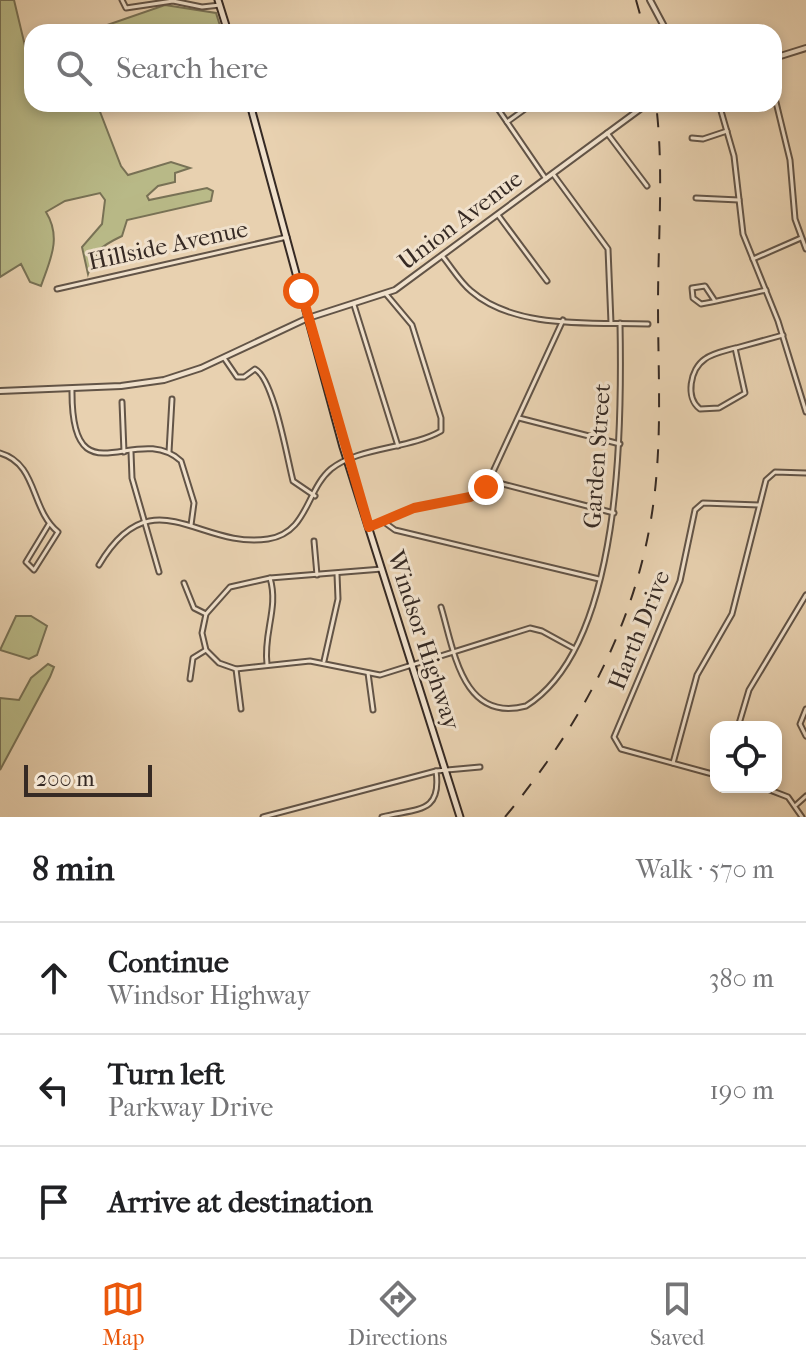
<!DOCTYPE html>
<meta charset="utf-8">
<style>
body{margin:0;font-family:"IM FELL French Canon",serif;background:#f2f2f2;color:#202124}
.controls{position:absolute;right:24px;bottom:24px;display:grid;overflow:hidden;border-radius:16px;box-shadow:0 4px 12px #0003}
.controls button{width:72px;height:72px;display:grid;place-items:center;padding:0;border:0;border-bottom:2px solid #e0e0e0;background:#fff;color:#202124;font:40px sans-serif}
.scale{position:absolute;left:24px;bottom:20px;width:128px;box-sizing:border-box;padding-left:8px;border:4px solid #362a24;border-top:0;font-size:22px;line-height:28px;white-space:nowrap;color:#362a24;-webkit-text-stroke:6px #f0e1cc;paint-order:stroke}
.stop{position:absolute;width:24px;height:24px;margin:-18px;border:6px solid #ea580c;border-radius:50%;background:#fff}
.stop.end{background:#ea580c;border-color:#fff;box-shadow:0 2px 8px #0008}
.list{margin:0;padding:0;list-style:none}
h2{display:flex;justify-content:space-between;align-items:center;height:104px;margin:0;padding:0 32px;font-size:34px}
h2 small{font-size:26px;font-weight:400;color:#757577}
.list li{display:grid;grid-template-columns:52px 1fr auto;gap:24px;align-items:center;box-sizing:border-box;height:112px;padding:0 32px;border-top:2px solid #e0e0e0}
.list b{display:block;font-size:30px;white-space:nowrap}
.list p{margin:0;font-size:26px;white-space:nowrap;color:#757577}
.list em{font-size:26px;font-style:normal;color:#757577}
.icon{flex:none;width:44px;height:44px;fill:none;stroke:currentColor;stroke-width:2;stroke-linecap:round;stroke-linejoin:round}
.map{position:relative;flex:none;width:806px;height:817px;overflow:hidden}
.search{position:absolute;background:#fff;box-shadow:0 4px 12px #0003;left:24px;right:24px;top:24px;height:88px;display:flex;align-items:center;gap:20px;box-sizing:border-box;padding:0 28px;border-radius:24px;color:#757577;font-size:30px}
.sheet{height:440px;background:#fff}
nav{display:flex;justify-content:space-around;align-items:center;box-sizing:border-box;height:112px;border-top:2px solid #e0e0e0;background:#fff;font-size:22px;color:#757577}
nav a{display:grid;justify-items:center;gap:4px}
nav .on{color:#ea580c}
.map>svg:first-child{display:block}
</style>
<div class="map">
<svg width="806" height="817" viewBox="0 0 806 817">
<rect width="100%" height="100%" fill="#e8d1b0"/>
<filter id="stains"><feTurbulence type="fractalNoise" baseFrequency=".0025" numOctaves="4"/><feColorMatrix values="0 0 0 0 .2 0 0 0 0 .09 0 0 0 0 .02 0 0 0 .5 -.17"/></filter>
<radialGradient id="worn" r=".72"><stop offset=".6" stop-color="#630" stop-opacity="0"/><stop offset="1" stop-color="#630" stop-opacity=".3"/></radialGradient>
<!-- green -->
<g fill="#b9ba88" stroke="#787256" stroke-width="2">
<path d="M0 0H14L25 46 32 45V104H97L121 166 128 175 171 162 190 168 175 173V182L158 186 147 196 149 200 207 188 213 191 211 201 127 220 122 236C99 247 96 250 88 274L82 247 102 224 105 200 100 193 65 201 46 212C62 238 50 260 41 286L30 282 21 264 0 277Z"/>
<polygon points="165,5 216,13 222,32 87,32"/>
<polygon points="16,616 31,616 47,626 37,655 29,659 0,650"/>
<polygon points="48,664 54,667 50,677 0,770 0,698 19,700 31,678"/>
</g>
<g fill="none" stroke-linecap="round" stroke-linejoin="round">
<defs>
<g id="minor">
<polyline points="122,0 126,8 173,1 202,7 220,5"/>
<polyline points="774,94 790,160 795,219 806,249"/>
<polyline points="719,104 734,156 743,234 778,321 806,412"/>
<polyline points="496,106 546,179"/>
<polyline points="507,122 532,104"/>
<polyline points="607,133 647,186"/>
<polyline points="692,138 703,139 727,131"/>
<polyline points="553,174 608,249 611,323"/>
<polyline points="696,198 739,200"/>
<polyline points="498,215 547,281"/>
<path d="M443 257C452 268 460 282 471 291 516 330 593 322 648 324"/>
<polyline points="753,259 801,238"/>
<polyline points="57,289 287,237"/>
<path d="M715 301 705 286 692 288 693 298 701 304C723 300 744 295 766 290"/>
<polyline points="354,305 398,446"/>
<path d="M735 348 745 393 719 408 700 409C685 398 690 369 705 359 713 353 725 351 735 348Z"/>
<polyline points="736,348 783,335"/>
<path d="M224 358 237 377H244L255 369C274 379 287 458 293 481L315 496"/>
<path d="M72 390C71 504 136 420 181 461L194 503 191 525"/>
<polyline points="122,402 124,452"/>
<polyline points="519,418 620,444"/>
<polyline points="131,452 132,478 159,572"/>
<polyline points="169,452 172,399"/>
<path d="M0 453C38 464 30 509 58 532L34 570 26 562 49 524"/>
<polyline points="491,481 614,513"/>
<polyline points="384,522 395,530 599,579"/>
<polyline points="370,527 414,508 470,497 486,487 563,320"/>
<polyline points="314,541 317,575"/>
<path d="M99 565C152 475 200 550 268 539 308 533 306 490 331 469 358 447 410 449 441 431V418L412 325 386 294"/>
<polyline points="382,569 270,578 230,587 206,614 202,633 206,650 219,663 236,669 310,661 380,675 530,628 542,631 573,648"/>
<polyline points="184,583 194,608 206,614"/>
<path d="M441 607C454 650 462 723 526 706 623 645 622 423 620 323"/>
<polyline points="324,661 338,599 337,574"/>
<path d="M267 664C263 633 279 608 270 578"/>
<polyline points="236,669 241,709"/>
<polyline points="368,673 373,710"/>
<polyline points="190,679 193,658 206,650"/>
<polyline points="806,709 800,724 806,736"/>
<polyline points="738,727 749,690 806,595"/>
<polyline points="673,763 697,675 732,614 766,480 775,472 806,473"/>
<polyline points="716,775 621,749 614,737 680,581 695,510 703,503 759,505"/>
<polyline points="762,787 788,797 802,817"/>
<polyline points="796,805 806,796"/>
<polyline points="263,817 436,771 480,767"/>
<path d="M382 817C417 808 442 814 436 771"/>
</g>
<g id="tertiary">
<polyline points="650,0 667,32"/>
<polyline points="774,58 806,48"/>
<polyline points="0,391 121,386 164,380 201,368 308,318 395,290 647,104"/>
</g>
<g id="secondary">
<polyline points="218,0 228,32"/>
<polyline points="250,104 343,447 460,817"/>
</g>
</defs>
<!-- minor casing -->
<use href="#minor" stroke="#625447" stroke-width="7"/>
<!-- tertiary casing -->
<use href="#tertiary" stroke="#625447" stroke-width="8"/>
<!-- secondary casing -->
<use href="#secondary" stroke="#362a24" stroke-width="9"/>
<!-- minor -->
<use href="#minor" stroke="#f0e1cc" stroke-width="3"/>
<!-- tertiary -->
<use href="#tertiary" stroke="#f0e1cc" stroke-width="4"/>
<!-- secondary -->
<use href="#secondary" stroke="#f0e1cc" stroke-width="5"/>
<!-- rail -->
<g stroke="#362a24" stroke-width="2" stroke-dasharray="14 14" stroke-linecap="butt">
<polyline points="636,0 645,32"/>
<path d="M505 817C589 715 648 602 657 468 661 414 658 359 658 304 658 238 664 169 656 104"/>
</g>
</g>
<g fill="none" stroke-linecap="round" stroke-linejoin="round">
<!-- route -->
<polyline stroke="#ea580c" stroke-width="10" points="301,291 369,527 414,508 470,497 486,487"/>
</g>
<g text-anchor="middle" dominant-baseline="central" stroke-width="6" stroke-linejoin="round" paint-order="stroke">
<!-- street labels -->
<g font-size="24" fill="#362a24" stroke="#f0e1cc">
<text transform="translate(460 220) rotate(-37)">Union Avenue</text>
<text transform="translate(168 245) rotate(-12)">Hillside Avenue</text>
<text transform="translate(597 456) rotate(-86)">Garden Street</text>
<text transform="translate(639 630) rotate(-68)">Harth Drive</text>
<text transform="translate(424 640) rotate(72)">Windsor Highway</text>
</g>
</g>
<rect width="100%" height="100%" filter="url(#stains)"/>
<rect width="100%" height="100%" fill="url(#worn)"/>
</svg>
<div class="controls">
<button><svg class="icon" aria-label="locate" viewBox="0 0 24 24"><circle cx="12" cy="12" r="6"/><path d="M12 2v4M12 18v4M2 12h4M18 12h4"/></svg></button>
</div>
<div class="scale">200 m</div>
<div class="stop" style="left:301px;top:291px"></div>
<div class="stop end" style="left:486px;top:487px"></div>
<div class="search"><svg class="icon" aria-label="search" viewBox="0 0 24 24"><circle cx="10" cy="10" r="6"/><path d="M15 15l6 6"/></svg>Search here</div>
</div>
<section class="sheet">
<h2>8 min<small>Walk · 570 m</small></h2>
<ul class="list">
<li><svg class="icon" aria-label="ahead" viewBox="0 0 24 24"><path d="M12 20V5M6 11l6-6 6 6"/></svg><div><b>Continue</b><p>Windsor Highway</p></div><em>380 m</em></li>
<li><svg class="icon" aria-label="left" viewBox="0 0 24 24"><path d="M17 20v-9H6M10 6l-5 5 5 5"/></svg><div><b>Turn left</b><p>Parkway Drive</p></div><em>190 m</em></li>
<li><svg class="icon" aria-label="arrive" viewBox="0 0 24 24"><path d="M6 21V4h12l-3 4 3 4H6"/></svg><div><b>Arrive at destination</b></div></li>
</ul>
</section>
<nav>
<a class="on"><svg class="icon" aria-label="map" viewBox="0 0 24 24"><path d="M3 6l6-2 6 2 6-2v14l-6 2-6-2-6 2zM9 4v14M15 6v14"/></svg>Map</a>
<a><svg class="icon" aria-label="directions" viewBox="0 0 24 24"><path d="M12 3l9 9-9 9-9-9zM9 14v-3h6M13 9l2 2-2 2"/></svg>Directions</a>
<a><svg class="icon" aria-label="saved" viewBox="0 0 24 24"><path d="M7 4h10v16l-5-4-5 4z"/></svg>Saved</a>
</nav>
